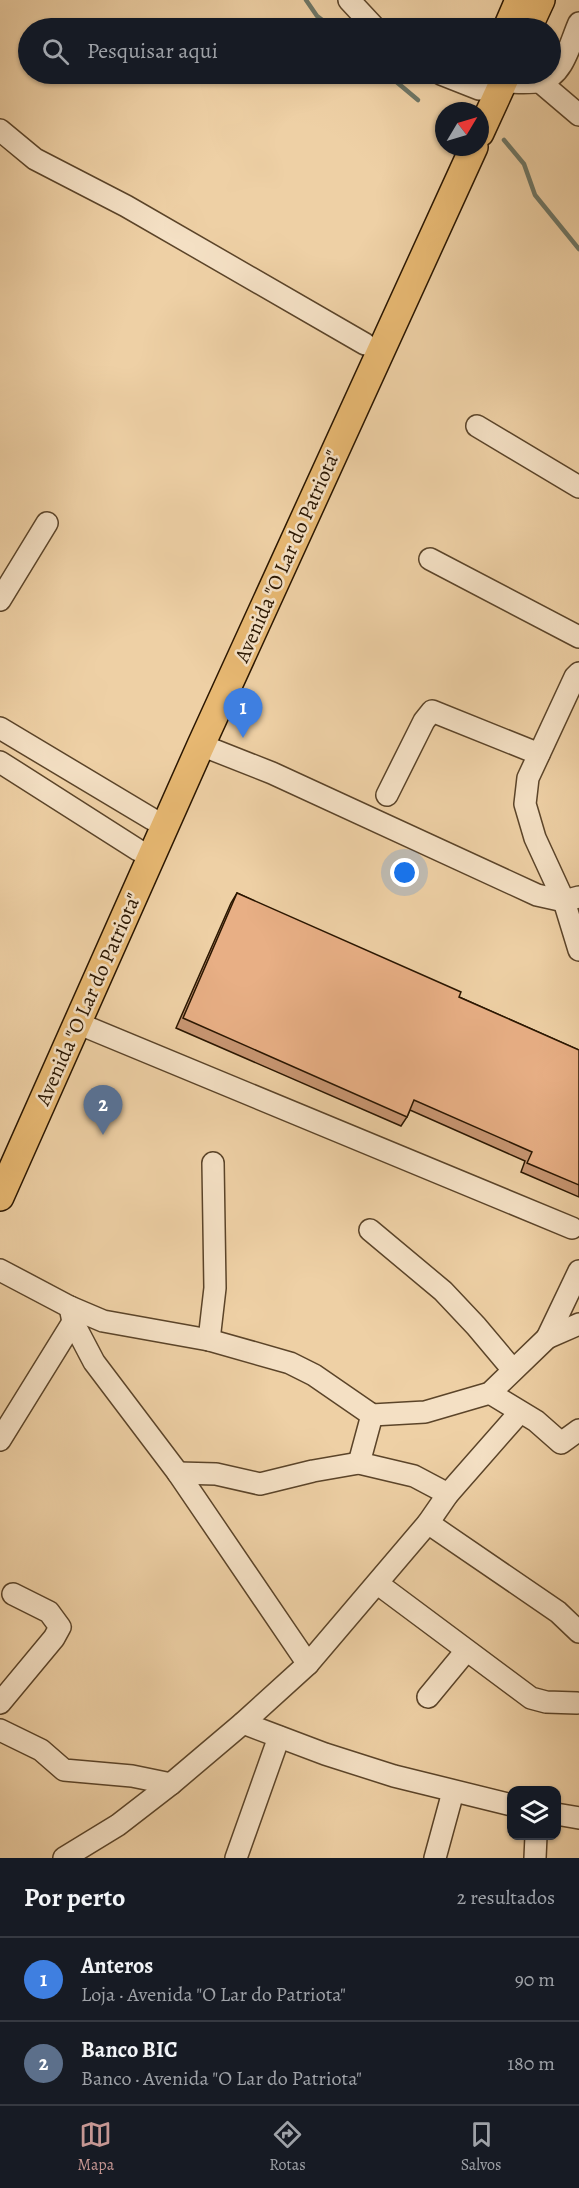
<!DOCTYPE html>
<html lang="pt">
<meta charset="utf-8">
<style>
body{margin:0;font-family:Alegreya,serif;background:#242831;color:#f1f3f6}
.controls{position:absolute;right:18px;bottom:18px;display:grid;overflow:hidden;border-radius:12px;box-shadow:0 2px 4px #0004}
.controls button{width:54px;height:54px;display:grid;place-items:center;padding:0;border:0;border-bottom:2px solid #363941;background:#171b24;color:#f1f3f6;font:30px sans-serif}
.compass{position:absolute;left:435px;top:102px;width:54px;height:54px;border-radius:50%;background:#171b24;box-shadow:0 2px 4px #0004;rotate:52deg}
.you{position:absolute;left:405px;top:873px;width:21px;height:21px;margin:-15px;border:4px solid #fff;border-radius:50%;background:#1a73e8;box-shadow:0 0 0 9px #1a73e833}
.badge{display:grid;place-items:center;width:39px;height:39px;border-radius:50%;background:#c59692;color:#fff;font-size:20px;font-weight:700}
.pin{position:absolute;translate:-50% -50px;filter:drop-shadow(0 2px 3px #0008)}
.pin::after{content:'';position:absolute;top:32px;width:21px;height:18px;background:inherit;clip-path:polygon(0 0,100% 0,50% 100%)}
.list{margin:0;padding:0;list-style:none}
h2{display:flex;justify-content:space-between;align-items:center;height:78px;margin:0;padding:0 24px;font-size:26px}
h2 small{font-size:20px;font-weight:400;color:#9ea1a6}
.list li{display:grid;grid-template-columns:39px 1fr auto;gap:18px;align-items:center;box-sizing:border-box;height:84px;padding:0 24px;border-top:2px solid #363941}
.list b{display:block;font-size:22px;white-space:nowrap}
.list p{margin:0;font-size:20px;white-space:nowrap;color:#9ea1a6}
.list em{font-size:20px;font-style:normal;color:#9ea1a6}
.icon{flex:none;width:33px;height:33px;fill:none;stroke:currentColor;stroke-width:2;stroke-linecap:round;stroke-linejoin:round}
.map{position:relative;flex:none;width:579px;height:1858px;overflow:hidden}
.search{position:absolute;background:#171b24;box-shadow:0 2px 4px #0004;left:18px;right:18px;top:18px;height:66px;display:flex;align-items:center;gap:15px;box-sizing:border-box;padding:0 21px;border-radius:33px;color:#9ea1a6;font-size:22px}
.sheet{height:246px;background:#171b24}
nav{display:flex;justify-content:space-around;align-items:center;box-sizing:border-box;height:84px;border-top:2px solid #363941;background:#171b24;font-size:16px;color:#9ea1a6}
nav a{display:grid;justify-items:center;gap:3px}
nav .on{color:#c59692}
.map>svg:first-child{display:block}
</style>
<div class="map">
<svg width="579" height="1858" viewBox="0 0 579 1858">
<rect width="100%" height="100%" fill="#eed0a5"/>
<filter id="stains"><feTurbulence type="fractalNoise" baseFrequency=".00333" numOctaves="4"/><feColorMatrix values="0 0 0 0 .2 0 0 0 0 .09 0 0 0 0 .02 0 0 0 .5 -.17"/></filter>
<radialGradient id="worn" r=".72"><stop offset=".6" stop-color="#630" stop-opacity="0"/><stop offset="1" stop-color="#630" stop-opacity=".3"/></radialGradient>
<g fill="none" stroke-linecap="round" stroke-linejoin="round">
<!-- stream -->
<g stroke="#6d7666" stroke-width="4.5">
<polyline points="306,0 317,16 333,28"/>
<polyline points="387,74 418,100"/>
<polyline points="504,140 524,164 535,195 579,249"/>
</g>
<defs>
<g id="minor">
<polyline points="349,0 375,28"/>
<polyline points="441,74 479,89"/>
<polyline points="539,81 579,115"/>
<path d="M503 82C515 82 530 84 541 81 564 75 570 43 579 23"/>
<polyline points="0,130 35,159 126,206 365,344"/>
<polyline points="477,426 579,487"/>
<polyline points="430,559 579,637"/>
<polyline points="0,600 47,523"/>
<polyline points="579,673 575,677 528,778 525,804 535,838 564,901 579,950"/>
<polyline points="0,728 152,819"/>
<polyline points="201,745 272,773 537,895 564,901 579,897"/>
<polyline points="0,762 138,850"/>
<polyline points="387,795 424,721 432,711 539,754"/>
<polyline points="77,1023 572,1228"/>
<polyline points="370,1230 443,1291 476,1326 513,1370"/>
<polyline points="0,1270 70,1307 103,1321 209,1340 290,1363 314,1375 372,1415 425,1412 490,1393 547,1338 579,1324"/>
<polyline points="70,1307 73,1322 94,1362 178,1473 308,1664"/>
<polyline points="547,1338 579,1271"/>
<polyline points="209,1340 215,1288 213,1163"/>
<polyline points="490,1393 536,1421 561,1443 579,1430"/>
<polyline points="0,1440 73,1322"/>
<polyline points="359,1463 372,1415"/>
<polyline points="178,1473 216,1474 260,1484 313,1471 359,1463 414,1476 448,1494"/>
<polyline points="428,1523 558,1612 579,1632"/>
<polyline points="378,1584 531,1698 546,1702 577,1703"/>
<polyline points="428,1697 466,1651"/>
<polyline points="0,1703 54,1638 60,1627 49,1612 13,1594"/>
<polyline points="243,1723 325,1754 394,1776 512,1805"/>
<polyline points="0,1730 41,1750 64,1770 132,1776 171,1784"/>
<polyline points="556,1814 579,1818"/>
<polyline points="64,1858 118,1825 171,1784 243,1723 308,1664 428,1523 448,1494 520,1412"/>
<polyline points="236,1858 279,1737"/>
<polyline points="435,1858 453,1792"/>
<polyline points="535,1858 536,1836"/>
</g>
<g id="major">
<polyline points="507,28 519,0"/>
<polyline points="528,28 541,0"/>
<polyline points="480,133 507,74"/>
<polyline points="0,1197 201,745 474,147"/>
</g>
</defs>
<!-- minor casing -->
<use href="#minor" stroke="#5b4429" stroke-width="24"/>
<!-- major casing -->
<use href="#major" stroke="#2a1600" stroke-width="30"/>
<!-- minor -->
<use href="#minor" stroke="#f4e0c4" stroke-width="21"/>
<!-- major -->
<use href="#major" stroke="#e7b872" stroke-width="27"/>
</g>
<!-- wall -->
<polygon fill="#c89672" stroke="#2a1600" stroke-width="1.5" points="237,893 459,997 579,1050 579,1197 521,1172 525,1161 410,1110 407,1117 401,1126 176,1028 231,903"/>
<!-- building -->
<polygon fill="#e8af85" stroke="#2a1600" stroke-width="1.5" points="237,893 461,992 459,997 579,1050 579,1185 527,1163 532,1152 414,1100 407,1117 183,1018"/>
<g text-anchor="middle" dominant-baseline="central" stroke-width="5" stroke-linejoin="round" paint-order="stroke">
<!-- street labels -->
<g font-size="21" fill="#2a1600" stroke="#f4e0c4">
<text transform="translate(287 556) rotate(-66)">Avenida "O Lar do Patriota"</text>
<text transform="translate(88 999) rotate(-66)">Avenida "O Lar do Patriota"</text>
</g>
</g>
<rect width="100%" height="100%" filter="url(#stains)"/>
<rect width="100%" height="100%" fill="url(#worn)"/>
</svg>
<div class="controls">
<button><svg class="icon" aria-label="layers" viewBox="0 0 24 24"><path d="M12 4l9 5-9 5-9-5zM3 14l9 5 9-5"/></svg></button>
</div>
<svg class="compass" viewBox="-18 -18 36 36"><path d="M0-13l5 13h-10z" fill="#e53935"/><path d="M0 13l5-13h-10z" fill="#9ea1a6"/></svg>
<div class="you"></div>
<div class="pin badge" style="left:243px;top:738px;background:#3f7fe0">1</div>
<div class="pin badge" style="left:103px;top:1135px;background:#5c6f8a">2</div>
<div class="search"><svg class="icon" aria-label="search" viewBox="0 0 24 24"><circle cx="10" cy="10" r="6"/><path d="M15 15l6 6"/></svg>Pesquisar aqui</div>
</div>
<section class="sheet">
<h2>Por perto<small>2 resultados</small></h2>
<ul class="list">
<li><span class="badge" style="background:#3f7fe0">1</span><div><b>Anteros</b><p>Loja · Avenida &quot;O Lar do Patriota&quot;</p></div><em>90 m</em></li>
<li><span class="badge" style="background:#5c6f8a">2</span><div><b>Banco BIC</b><p>Banco · Avenida &quot;O Lar do Patriota&quot;</p></div><em>180 m</em></li>
</ul>
</section>
<nav>
<a class="on"><svg class="icon" aria-label="map" viewBox="0 0 24 24"><path d="M3 6l6-2 6 2 6-2v14l-6 2-6-2-6 2zM9 4v14M15 6v14"/></svg>Mapa</a>
<a><svg class="icon" aria-label="directions" viewBox="0 0 24 24"><path d="M12 3l9 9-9 9-9-9zM9 14v-3h6M13 9l2 2-2 2"/></svg>Rotas</a>
<a><svg class="icon" aria-label="saved" viewBox="0 0 24 24"><path d="M7 4h10v16l-5-4-5 4z"/></svg>Salvos</a>
</nav>
